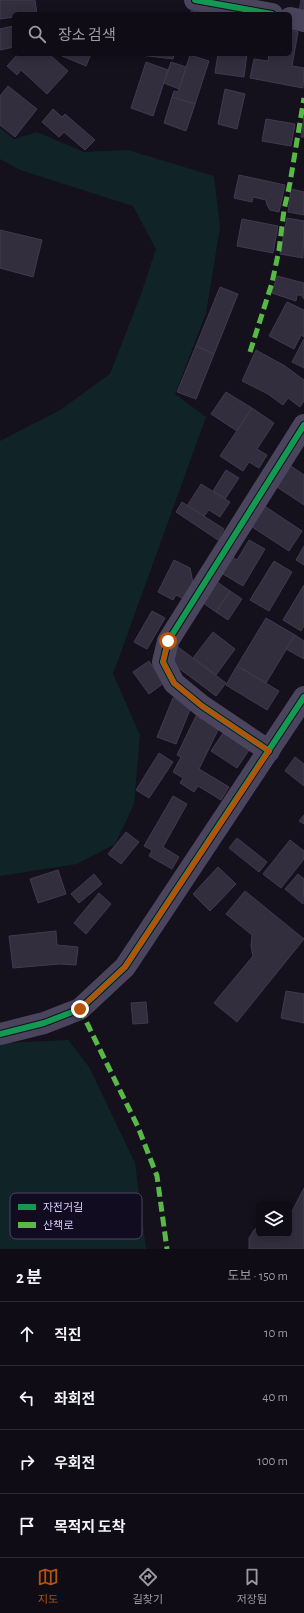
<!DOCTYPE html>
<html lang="ko">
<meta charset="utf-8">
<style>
body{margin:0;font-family:"Alegreya Sans","Noto Sans KR",sans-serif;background:#1d1a22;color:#f1f3f6}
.controls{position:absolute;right:12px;bottom:12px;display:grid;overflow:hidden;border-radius:6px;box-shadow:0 2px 10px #0003}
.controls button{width:36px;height:36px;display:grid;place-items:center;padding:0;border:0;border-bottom:1px solid #2f2c34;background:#0f0c15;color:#f1f3f6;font:20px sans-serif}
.stop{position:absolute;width:12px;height:12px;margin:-9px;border:3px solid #b45309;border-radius:50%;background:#fff}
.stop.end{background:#b45309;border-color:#fff;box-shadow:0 1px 4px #0008}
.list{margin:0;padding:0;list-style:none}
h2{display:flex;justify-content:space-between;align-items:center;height:52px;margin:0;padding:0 16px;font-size:17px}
h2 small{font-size:13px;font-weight:400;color:#9b9ba0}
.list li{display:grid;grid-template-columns:26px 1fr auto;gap:12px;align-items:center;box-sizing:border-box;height:64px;padding:0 16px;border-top:1px solid #2f2c34}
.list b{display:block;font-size:15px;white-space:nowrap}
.list em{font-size:13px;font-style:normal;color:#9b9ba0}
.icon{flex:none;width:22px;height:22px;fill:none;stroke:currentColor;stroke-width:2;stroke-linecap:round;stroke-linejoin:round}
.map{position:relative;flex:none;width:304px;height:1249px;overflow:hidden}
.search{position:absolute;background:#0f0c15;box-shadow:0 2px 10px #0003;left:12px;right:12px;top:12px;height:44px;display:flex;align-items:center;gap:10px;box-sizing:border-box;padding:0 14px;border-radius:6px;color:#9b9ba0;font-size:15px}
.sheet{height:308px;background:#0f0c15}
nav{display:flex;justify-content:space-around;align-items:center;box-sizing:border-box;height:56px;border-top:1px solid #2f2c34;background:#0f0c15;font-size:11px;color:#9b9ba0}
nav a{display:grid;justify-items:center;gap:2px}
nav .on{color:#b45309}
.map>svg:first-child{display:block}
</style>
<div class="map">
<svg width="304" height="1249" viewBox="0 0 304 1249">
<rect width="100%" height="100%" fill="#14101c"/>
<!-- green -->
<g fill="#102428">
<polygon points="0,128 14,139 37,132 84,152 128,150 214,176 220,227 206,313 175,394 206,417 113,674 140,735 134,804 115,844 77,864 0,876 0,441 60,410 110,374 141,294 156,249 133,206 20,170 0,159"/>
<polygon points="68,1040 89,1067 135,1163 146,1249 0,1249 0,1045 5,1043"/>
</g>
<!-- building -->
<g fill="#322e3e" stroke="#423a50">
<polygon points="0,0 35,0 37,14 14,14 14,17 0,19"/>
<polygon points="301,0 304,0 304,18 298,18"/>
<polygon points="191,11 212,14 191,14"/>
<polygon points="13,26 14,47 0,50 0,29"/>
<polygon points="290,30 298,32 292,66 304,68 303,88 250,78 254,59 268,61 269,54 290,54"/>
<polygon points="18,54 24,54 26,56 27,54 49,54 68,71 47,94 21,70 17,75 7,66"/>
<polygon points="62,54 91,54 86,66 62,56"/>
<polygon points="132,54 174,54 173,59"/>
<polygon points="218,54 247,54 244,77 215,73"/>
<polygon points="190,55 209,61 195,104 172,97 174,91 178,92"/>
<polygon points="146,62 168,70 153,116 131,108"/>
<polygon points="171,62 186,67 179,89 164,83"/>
<polygon points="8,86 37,109 15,137 0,125 0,96"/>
<polygon points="225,89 245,94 237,129 218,124"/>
<polygon points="172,97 195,104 186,131 164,123"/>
<polygon points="53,109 62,117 65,114 95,140 85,150 64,132 59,137 42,122"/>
<polygon points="304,117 304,137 301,137"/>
<polygon points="266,119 295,124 291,146 262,141"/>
<polygon points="239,175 285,185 279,212 270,210 267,205 266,200 253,197 252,202 234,198"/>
<polygon points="291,189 304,192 304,215 288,212"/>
<polygon points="287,218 304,221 303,258 280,254"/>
<polygon points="242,219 278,226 273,253 237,246"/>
<polygon points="0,230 42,240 33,277 0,268"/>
<polygon points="277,276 304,283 304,299 301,295 297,295 296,301 272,293"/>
<polygon points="220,287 238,294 214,354 196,346"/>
<polygon points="287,302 304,310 304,337 301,335 294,349 269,336"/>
<polygon points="304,339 304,368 292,362"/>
<polygon points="196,346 214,354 196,399 177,392"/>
<polygon points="256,350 285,366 304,380 304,401 300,407 288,398 283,405 268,394 242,381"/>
<polygon points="226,392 252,408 237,431 211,414"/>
<polygon points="252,408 274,423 257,449 267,455 259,468 249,462 243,471 220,456"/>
<polygon points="288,464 304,475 304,505 274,485"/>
<polygon points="226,470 239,478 225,499 213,491"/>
<polygon points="201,484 230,502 220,517 209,510 204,516 187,506"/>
<polygon points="182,502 224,529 218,540 176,512"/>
<polygon points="263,505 302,531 289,551 249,525"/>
<polygon points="249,540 265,549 243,586 218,571 228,554 237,560"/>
<polygon points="304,546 304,565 296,560"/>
<polygon points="174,560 190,568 193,583 184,599 176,595 173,600 158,592"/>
<polygon points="274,561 292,572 269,611 250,600"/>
<polygon points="213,579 230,591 216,612 199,600"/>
<polygon points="304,585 304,626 301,631 283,620"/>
<polygon points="230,591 242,599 228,620 216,612"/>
<polygon points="152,611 165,618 147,649 134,642"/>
<polygon points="266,618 295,635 266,683 237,666"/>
<polygon points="213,632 235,649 216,675 193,658"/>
<polygon points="295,635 304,641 304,659 286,649"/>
<polygon points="178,647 226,683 216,696 168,660"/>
<polygon points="149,661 164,683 149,694 133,672"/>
<polygon points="237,666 279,691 267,710 226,685"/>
<polygon points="173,698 192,705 176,744 157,737"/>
<polygon points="196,716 219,728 199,769 229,787 221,800 198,786 194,792 180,783 183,778 173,772 181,757 177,755"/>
<polygon points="223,733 249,750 237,768 211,751"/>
<polygon points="159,753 173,762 149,798 136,790"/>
<polygon points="295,757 304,764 304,786 285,771"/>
<polygon points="173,796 187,804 163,847 179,857 172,869 149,856 152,850 144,846"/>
<polygon points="304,815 304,824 299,821"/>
<polygon points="126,832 139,842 121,864 108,854"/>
<polygon points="237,838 267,862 259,872 229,848"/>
<polygon points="290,840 304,851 304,859 281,888 263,874"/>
<polygon points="218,867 236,884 210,911 193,894"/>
<polygon points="58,870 66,894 38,903 30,879"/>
<polygon points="94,874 102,884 79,903 71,894"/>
<polygon points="298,874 304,879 303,904 285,889"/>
<polygon points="245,891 304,939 237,1022 214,1003 253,956 251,946 252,935 226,914"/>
<polygon points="99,893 111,904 86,934 74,923"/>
<polygon points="56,931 57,945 78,947 76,965 59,964 13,968 9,936"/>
<polygon points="286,991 304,994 304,1023 281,1018"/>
<polygon points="146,1002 148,1023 133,1024 131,1003"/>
<polygon points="304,1188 304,1249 249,1249 249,1238 254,1230 259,1226 259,1234 289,1234 289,1217"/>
</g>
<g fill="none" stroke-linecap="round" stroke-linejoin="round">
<!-- minor -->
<g stroke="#4a455d" stroke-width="22">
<polyline points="195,0 272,14"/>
<polyline points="290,18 304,21"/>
<polyline points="269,751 202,706 174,683 163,662 168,641 304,425"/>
<polyline points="0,1034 44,1023 80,1009 125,967 304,697"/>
</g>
<!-- quiet -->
<g stroke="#58b947" stroke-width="5" stroke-dasharray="10 5" stroke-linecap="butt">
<polyline points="250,352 272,283 279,250 284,210 290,183 304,98"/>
<polyline points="80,1009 138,1127 157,1176 167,1249"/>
</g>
<defs>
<g id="cycleway">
<polyline points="195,0 272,14"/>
<polyline points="269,751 202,706 174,683 163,662 168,641 304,425"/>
<polyline points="0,1034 44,1023 80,1009 125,967 304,697"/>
</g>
</defs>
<!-- cycleway casing -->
<use href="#cycleway" stroke="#120c20" stroke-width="8"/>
<!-- cycleway -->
<use href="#cycleway" stroke="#139951" stroke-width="6"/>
</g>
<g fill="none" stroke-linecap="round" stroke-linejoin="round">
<!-- route -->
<polyline stroke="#b45309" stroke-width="5" points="80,1009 125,967 269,751 202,706 174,683 163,662 168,641"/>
</g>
<!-- legend -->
<rect x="10" y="1193" width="132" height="46" rx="6" fill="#120c20" stroke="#4e4563" stroke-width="1"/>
<rect x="18" y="1204" width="18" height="6" fill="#139951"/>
<rect x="18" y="1222" width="18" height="6" fill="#58b947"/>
<g font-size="11" fill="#d9cbff">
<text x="43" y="1211">자전거길</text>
<text x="43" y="1229">산책로</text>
</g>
</svg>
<div class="controls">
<button><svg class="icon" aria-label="layers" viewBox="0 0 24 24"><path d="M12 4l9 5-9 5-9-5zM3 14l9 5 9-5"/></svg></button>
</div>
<div class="stop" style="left:168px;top:641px"></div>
<div class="stop end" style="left:80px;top:1009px"></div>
<div class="search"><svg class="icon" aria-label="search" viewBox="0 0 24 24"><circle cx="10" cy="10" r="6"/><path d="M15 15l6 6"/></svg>장소 검색</div>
</div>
<section class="sheet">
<h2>2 분<small>도보 · 150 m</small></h2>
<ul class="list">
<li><svg class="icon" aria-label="ahead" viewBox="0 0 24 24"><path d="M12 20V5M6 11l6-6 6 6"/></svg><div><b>직진</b></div><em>10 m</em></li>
<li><svg class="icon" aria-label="left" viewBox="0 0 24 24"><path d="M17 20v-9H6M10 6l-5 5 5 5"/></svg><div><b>좌회전</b></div><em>40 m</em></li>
<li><svg class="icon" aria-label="right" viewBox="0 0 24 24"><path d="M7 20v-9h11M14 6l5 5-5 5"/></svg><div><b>우회전</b></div><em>100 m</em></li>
<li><svg class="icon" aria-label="arrive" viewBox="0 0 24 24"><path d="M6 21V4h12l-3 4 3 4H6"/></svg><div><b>목적지 도착</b></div></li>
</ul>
</section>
<nav>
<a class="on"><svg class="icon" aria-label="map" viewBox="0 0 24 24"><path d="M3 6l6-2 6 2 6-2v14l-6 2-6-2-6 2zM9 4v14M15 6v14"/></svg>지도</a>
<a><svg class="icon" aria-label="directions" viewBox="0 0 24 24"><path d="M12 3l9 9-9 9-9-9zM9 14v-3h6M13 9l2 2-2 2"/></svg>길찾기</a>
<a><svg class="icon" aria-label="saved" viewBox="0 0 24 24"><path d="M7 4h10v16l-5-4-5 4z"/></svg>저장됨</a>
</nav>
